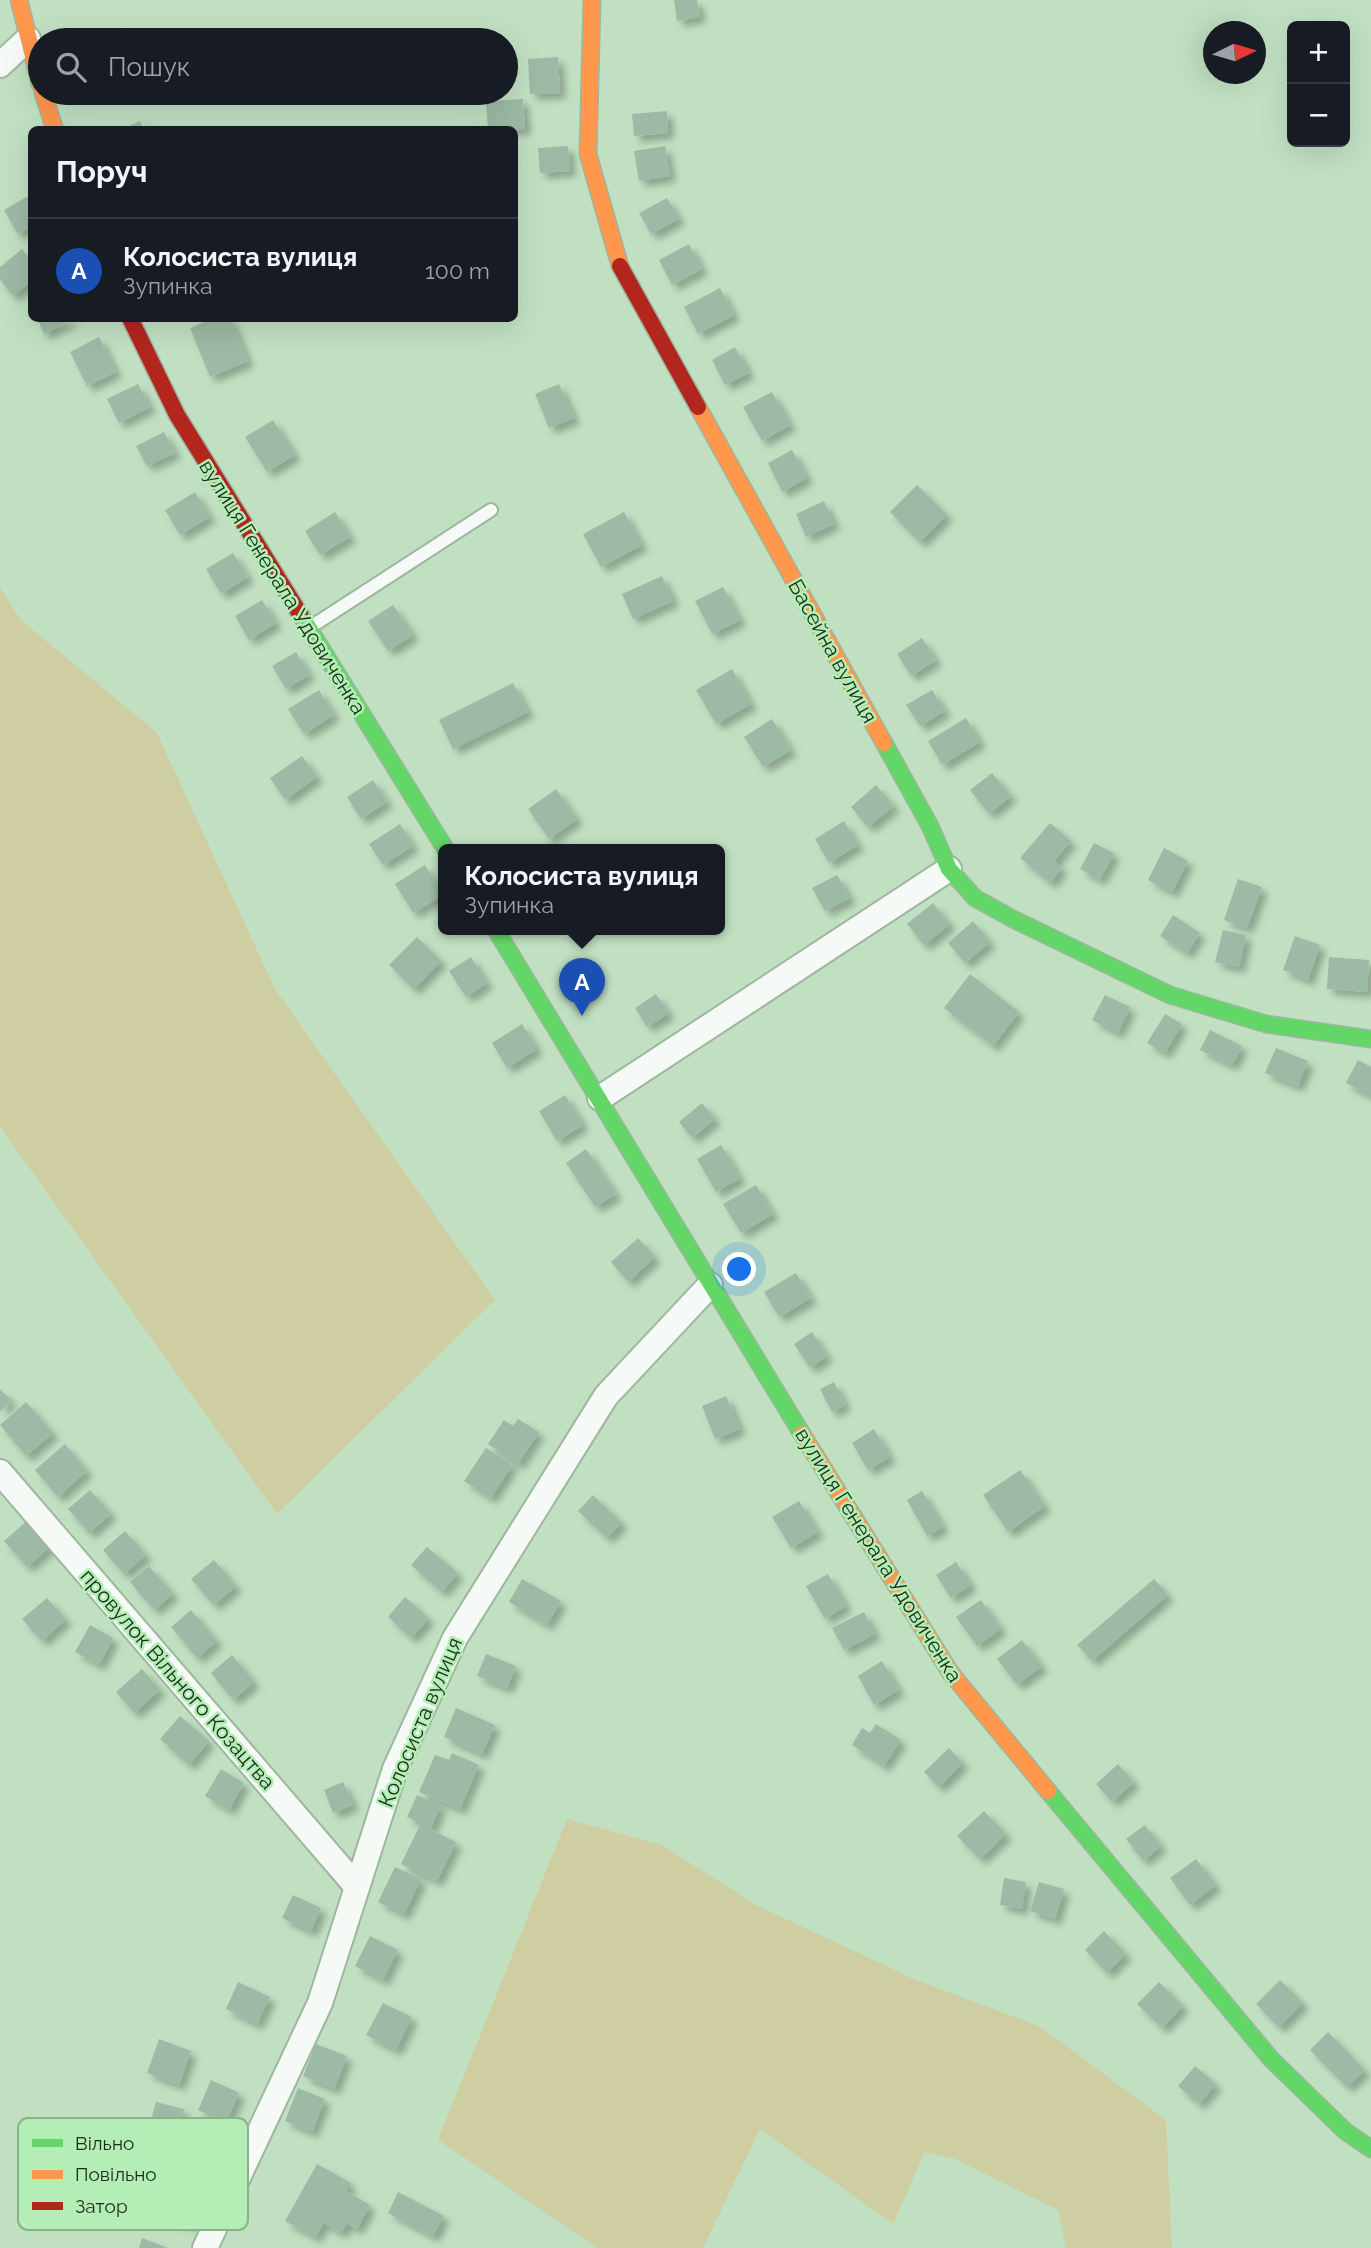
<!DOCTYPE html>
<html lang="uk">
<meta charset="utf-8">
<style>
body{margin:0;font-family:Raleway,sans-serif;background:#242831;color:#f1f3f6}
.controls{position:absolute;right:21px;top:21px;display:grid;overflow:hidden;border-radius:10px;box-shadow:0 7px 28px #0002}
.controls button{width:63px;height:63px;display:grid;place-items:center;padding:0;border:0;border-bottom:2px solid #363941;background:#171b24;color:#f1f3f6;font:35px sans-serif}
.compass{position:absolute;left:1203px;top:21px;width:63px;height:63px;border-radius:50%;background:#171b24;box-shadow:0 7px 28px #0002;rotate:85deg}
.you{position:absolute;left:740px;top:1270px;width:24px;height:24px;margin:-18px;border:5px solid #fff;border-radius:50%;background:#1a73e8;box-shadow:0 0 0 10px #1a73e833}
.badge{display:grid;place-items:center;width:46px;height:46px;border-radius:50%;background:#aab6ad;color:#fff;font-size:23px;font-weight:700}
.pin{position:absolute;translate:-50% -58px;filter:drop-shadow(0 2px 4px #0008)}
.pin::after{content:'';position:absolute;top:37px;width:24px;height:21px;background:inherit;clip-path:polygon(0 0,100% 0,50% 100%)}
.popup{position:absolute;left:438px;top:844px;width:287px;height:91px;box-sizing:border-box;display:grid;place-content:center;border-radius:10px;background:#171b24;filter:drop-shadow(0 2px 5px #0005);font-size:23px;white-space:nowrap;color:#9ea1a6}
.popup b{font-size:26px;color:#f1f3f6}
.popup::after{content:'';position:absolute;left:50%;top:100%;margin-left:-14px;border:14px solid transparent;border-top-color:#171b24}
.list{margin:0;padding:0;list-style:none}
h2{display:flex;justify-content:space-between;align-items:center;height:91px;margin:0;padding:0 28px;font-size:30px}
h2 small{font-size:23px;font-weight:400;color:#9ea1a6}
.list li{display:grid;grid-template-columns:46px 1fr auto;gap:21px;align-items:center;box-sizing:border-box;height:105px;padding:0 28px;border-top:2px solid #363941}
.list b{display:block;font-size:26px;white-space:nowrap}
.list p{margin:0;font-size:23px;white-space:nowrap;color:#9ea1a6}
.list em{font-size:23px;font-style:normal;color:#9ea1a6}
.icon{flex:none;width:38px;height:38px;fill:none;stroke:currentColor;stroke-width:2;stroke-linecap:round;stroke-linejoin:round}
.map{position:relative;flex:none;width:1371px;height:2248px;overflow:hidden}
.search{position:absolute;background:#171b24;box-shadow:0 7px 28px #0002;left:28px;top:28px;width:490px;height:77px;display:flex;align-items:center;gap:18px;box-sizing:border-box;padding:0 24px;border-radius:38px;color:#9ea1a6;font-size:26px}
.panel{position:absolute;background:#171b24;box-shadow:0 7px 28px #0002;left:28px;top:126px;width:490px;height:196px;border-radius:10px}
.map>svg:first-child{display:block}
</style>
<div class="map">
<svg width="1371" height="2248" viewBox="0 0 1371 2248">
<defs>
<filter id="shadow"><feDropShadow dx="6" dy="6" stdDeviation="3.5" flood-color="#0004"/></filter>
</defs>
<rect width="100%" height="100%" fill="#c1e0c2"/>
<!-- green -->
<g fill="#cfcea3">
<polygon points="0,588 21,620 157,733 275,989 495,1300 277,1514 0,1127"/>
<polygon points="567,1819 662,1845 756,1905 916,1980 1039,2026 1166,2120 1172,2248 1066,2248 1058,2210 955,2159 925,2152 893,2224 760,2129 703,2248 598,2248 438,2140"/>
</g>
<!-- building -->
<g fill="#9cbaa5" filter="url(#shadow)">
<polygon points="674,0 697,0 700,17 677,21"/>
<polygon points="120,28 122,40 82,40 81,37"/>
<polygon points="558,57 560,93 530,94 528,59"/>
<polygon points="523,99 525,129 488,130 486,101"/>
<polygon points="667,111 668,133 634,136 632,114"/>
<polygon points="140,121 144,130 120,130"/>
<polygon points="568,146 570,171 540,173 538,148"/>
<polygon points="665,146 670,176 639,181 634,151"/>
<polygon points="32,194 32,226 18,234 4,210"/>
<polygon points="667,198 679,219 651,234 639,213"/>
<polygon points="689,244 702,269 672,285 659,260"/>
<polygon points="22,249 32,261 32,281 13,296 0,280 0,267"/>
<polygon points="720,288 734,315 698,334 684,307"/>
<polygon points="37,318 75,318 44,334"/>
<polygon points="213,318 230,318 248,361 210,377 190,328"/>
<polygon points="99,337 116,372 87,386 70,352"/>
<polygon points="735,347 749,373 725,385 712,360"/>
<polygon points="138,384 150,407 119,423 107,399"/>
<polygon points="559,384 574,418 549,428 535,394"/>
<polygon points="772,392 790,425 762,441 743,407"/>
<polygon points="273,420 295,455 267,472 245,437"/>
<polygon points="164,432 175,453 147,466 136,446"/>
<polygon points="792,450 807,478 782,492 768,463"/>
<polygon points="917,485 947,515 920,542 890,512"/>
<polygon points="195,492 210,517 180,535 165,510"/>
<polygon points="824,501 834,524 806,537 796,514"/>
<polygon points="335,512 350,537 320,555 305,531"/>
<polygon points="624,512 642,545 601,567 583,534"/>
<polygon points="233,553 248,577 221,594 206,569"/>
<polygon points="662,576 673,601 633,619 622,594"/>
<polygon points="723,587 740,620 712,634 695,601"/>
<polygon points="262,600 276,623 249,640 235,616"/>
<polygon points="393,605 413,635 388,651 368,621"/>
<polygon points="922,638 936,660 911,676 897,654"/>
<polygon points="296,652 309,675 286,689 272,666"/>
<polygon points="732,669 751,704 716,724 696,690"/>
<polygon points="513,683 528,712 453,749 439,720"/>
<polygon points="319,690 334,715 304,734 288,709"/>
<polygon points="932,690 945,711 920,726 906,705"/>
<polygon points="966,718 980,742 942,765 928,741"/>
<polygon points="772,719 791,750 763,767 744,737"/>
<polygon points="302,756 317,777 285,800 270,778"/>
<polygon points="992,773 1011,796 989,814 970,790"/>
<polygon points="373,780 387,802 361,819 347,797"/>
<polygon points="876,785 894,806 868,827 851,807"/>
<polygon points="556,789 577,819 549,839 528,809"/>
<polygon points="844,821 858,845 829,863 815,839"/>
<polygon points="1050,823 1071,841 1054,861 1062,868 1050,883 1020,858"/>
<polygon points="400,824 413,846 383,865 369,844"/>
<polygon points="1094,843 1114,853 1100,880 1080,869"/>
<polygon points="1164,848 1188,861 1172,892 1148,880"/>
<polygon points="425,865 443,895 413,913 395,884"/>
<polygon points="837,875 850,898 825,911 812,888"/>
<polygon points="1238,879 1262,887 1247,928 1224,920"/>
<polygon points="933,903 950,924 924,945 907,924"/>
<polygon points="1173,915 1200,933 1187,953 1160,936"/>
<polygon points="973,921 990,942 965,963 948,943"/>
<polygon points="1223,930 1246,935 1239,967 1215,962"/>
<polygon points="1295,936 1320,945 1308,980 1283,970"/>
<polygon points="417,937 441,961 414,989 389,965"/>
<polygon points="471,957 487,983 466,997 449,971"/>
<polygon points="1329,957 1369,960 1367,992 1327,989"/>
<polygon points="970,974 1019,1012 993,1046 944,1008"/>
<polygon points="656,994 669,1013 647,1027 635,1008"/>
<polygon points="1105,995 1130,1007 1118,1033 1092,1020"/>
<polygon points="1165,1014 1182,1024 1165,1053 1147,1043"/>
<polygon points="522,1024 537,1049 507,1068 492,1043"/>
<polygon points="1210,1030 1242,1046 1232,1065 1200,1050"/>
<polygon points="1276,1048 1308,1061 1298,1086 1265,1073"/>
<polygon points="1358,1060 1371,1067 1371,1096 1346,1083"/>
<polygon points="565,1095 583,1125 557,1141 539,1111"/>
<polygon points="702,1103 715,1119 692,1138 679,1122"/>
<polygon points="721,1145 740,1178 716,1192 697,1159"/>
<polygon points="586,1149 616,1194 595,1207 566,1163"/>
<polygon points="756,1185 773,1214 741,1233 723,1204"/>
<polygon points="638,1238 655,1257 628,1282 611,1262"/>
<polygon points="796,1273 811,1298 779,1317 764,1292"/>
<polygon points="812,1332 827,1356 810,1368 794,1344"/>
<polygon points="834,1382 845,1405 832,1412 820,1389"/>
<polygon points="0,1389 11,1400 0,1412"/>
<polygon points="726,1396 740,1429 715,1439 702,1406"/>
<polygon points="26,1402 53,1433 26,1456 0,1425"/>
<polygon points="518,1419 539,1432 518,1464 488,1444 504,1420 513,1426"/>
<polygon points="874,1429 890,1457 868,1470 852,1443"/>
<polygon points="65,1444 87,1471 58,1497 35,1470"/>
<polygon points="486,1448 512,1465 491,1498 464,1481"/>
<polygon points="1020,1470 1045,1506 1008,1532 983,1495"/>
<polygon points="90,1490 111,1514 89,1533 68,1509"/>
<polygon points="922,1491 943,1527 927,1536 907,1500"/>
<polygon points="593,1495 622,1523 607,1538 578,1511"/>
<polygon points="799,1501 818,1532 791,1548 772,1517"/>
<polygon points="28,1520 51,1546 27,1567 4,1541"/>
<polygon points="125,1531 146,1555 124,1574 103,1550"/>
<polygon points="427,1547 458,1573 442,1592 411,1565"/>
<polygon points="214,1560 236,1586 214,1605 191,1579"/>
<polygon points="956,1562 971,1585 951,1598 936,1575"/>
<polygon points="149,1566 173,1594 154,1610 130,1582"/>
<polygon points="828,1574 846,1606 825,1619 806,1586"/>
<polygon points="522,1579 561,1601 547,1625 509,1602"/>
<polygon points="1154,1579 1168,1595 1092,1661 1077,1645"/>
<polygon points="405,1597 429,1618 411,1638 388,1617"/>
<polygon points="47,1598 66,1619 42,1641 22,1619"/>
<polygon points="981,1600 1001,1629 977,1646 956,1617"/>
<polygon points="191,1610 217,1641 197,1658 171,1627"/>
<polygon points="864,1612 875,1634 844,1650 832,1628"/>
<polygon points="90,1625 113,1638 99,1665 75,1652"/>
<polygon points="1022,1640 1042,1666 1017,1685 997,1659"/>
<polygon points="486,1654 516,1666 507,1688 477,1676"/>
<polygon points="232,1655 254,1682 233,1700 211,1673"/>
<polygon points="882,1661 899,1690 874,1705 858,1676"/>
<polygon points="142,1669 160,1690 134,1713 116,1692"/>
<polygon points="456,1708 495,1725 482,1754 444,1737"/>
<polygon points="180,1716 209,1741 189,1765 160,1739"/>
<polygon points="876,1724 901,1740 884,1766 852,1745 862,1728 870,1733"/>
<polygon points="949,1748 963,1763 939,1787 924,1772"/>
<polygon points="452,1753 479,1765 460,1809 419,1792 435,1755 449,1760"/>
<polygon points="1118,1764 1134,1782 1112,1802 1096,1784"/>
<polygon points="221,1769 244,1783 229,1810 205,1796"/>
<polygon points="343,1782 353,1805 333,1813 324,1790"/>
<polygon points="417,1795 441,1805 431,1828 407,1817"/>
<polygon points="984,1811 1006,1834 980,1859 957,1836"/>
<polygon points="420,1825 456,1842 437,1881 401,1864"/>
<polygon points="1145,1825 1161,1846 1143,1861 1126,1839"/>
<polygon points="1196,1859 1216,1885 1190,1905 1170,1878"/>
<polygon points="395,1867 421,1879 404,1914 378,1902"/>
<polygon points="1004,1878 1026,1882 1022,1909 1000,1905"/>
<polygon points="1039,1882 1064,1889 1055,1919 1030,1911"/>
<polygon points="293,1895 321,1908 311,1931 282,1918"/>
<polygon points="1104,1931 1126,1954 1107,1973 1085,1950"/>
<polygon points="370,1936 398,1950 383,1980 355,1966"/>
<polygon points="1280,1980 1303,2003 1279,2027 1256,2004"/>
<polygon points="238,1982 270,1997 257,2024 226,2009"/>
<polygon points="1159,1982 1183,2006 1162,2028 1137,2004"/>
<polygon points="383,2003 412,2017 396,2050 366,2035"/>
<polygon points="1328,2032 1365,2070 1347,2087 1310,2050"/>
<polygon points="159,2039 191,2051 179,2085 147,2073"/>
<polygon points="316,2044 347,2056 334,2089 303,2076"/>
<polygon points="1195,2066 1216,2084 1199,2104 1178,2086"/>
<polygon points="211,2080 239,2093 226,2123 198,2110"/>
<polygon points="298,2088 325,2099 312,2132 285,2121"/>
<polygon points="156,2102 184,2109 175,2144 184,2146 180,2160 135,2148 139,2133 147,2135"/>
<polygon points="46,2150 111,2162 105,2192 40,2180"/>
<polygon points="317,2164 351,2183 346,2191 370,2205 357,2229 347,2223 341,2233 324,2223 315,2237 285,2221"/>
<polygon points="166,2175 194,2182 189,2201 196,2203 190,2225 155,2216"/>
<polygon points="398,2192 444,2216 433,2236 388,2213"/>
<polygon points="142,2238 168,2248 139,2248"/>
</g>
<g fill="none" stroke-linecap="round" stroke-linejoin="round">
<defs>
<polyline id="lane" points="309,628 491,510"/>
<g id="street">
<polyline points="0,65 28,39"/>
<polyline points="600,1098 949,869"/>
<polyline points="0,1472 357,1887"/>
<polyline points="205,2248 320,2003 395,1769 455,1638 606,1396 710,1285"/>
</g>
<g id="fast">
<polyline points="300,614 446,850"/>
<polyline points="884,743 930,826 949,869 975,898 1013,919 1170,995 1266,1024 1371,1039"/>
<polyline points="496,930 802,1434"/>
<polyline points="1048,1791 1271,2059 1345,2131 1371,2149"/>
</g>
<g id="slow">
<polyline points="19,0 40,84"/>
<polyline points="592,0 588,154 620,266"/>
<polyline points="43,93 55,130"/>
<polyline points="698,407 884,743"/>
<polyline points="802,1434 950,1672 1048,1791"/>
</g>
<g id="jam">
<polyline points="620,266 698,407"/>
<polyline points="130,318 177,415 300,614"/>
</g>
</defs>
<!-- lane casing -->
<use href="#lane" stroke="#9eb69f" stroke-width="16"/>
<!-- street casing -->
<use href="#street" stroke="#9eb69f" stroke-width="28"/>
<!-- fast casing -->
<use href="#fast" stroke="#9eb69f" stroke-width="19"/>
<!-- slow casing -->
<use href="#slow" stroke="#9eb69f" stroke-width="19"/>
<!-- jam casing -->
<use href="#jam" stroke="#9eb69f" stroke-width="19"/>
<!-- lane -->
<use href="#lane" stroke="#f6faf6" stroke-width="12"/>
<!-- street -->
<use href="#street" stroke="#f6faf6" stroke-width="24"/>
<!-- fast -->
<use href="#fast" stroke="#63d668" stroke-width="16"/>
<!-- slow -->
<use href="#slow" stroke="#ff974d" stroke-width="16"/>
<!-- jam -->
<use href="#jam" stroke="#b3261e" stroke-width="16"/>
</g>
<g text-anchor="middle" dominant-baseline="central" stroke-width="5" stroke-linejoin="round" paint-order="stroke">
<!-- street labels -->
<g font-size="21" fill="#182e19" stroke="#b4edb5">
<text transform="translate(283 587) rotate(58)">вулиця Генерала Удовиченка</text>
<text transform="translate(833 651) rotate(61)">Басейна вулиця</text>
<text transform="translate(879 1555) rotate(58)">вулиця Генерала Удовиченка</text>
<text transform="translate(178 1679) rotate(49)">провулок Вільного Козацтва</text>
<text transform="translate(420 1722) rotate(-67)">Колосиста вулиця</text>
</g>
</g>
<!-- legend -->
<rect x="18" y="2118" width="230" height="112" rx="10" fill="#b4edb5" stroke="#85b486" stroke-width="2"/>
<rect x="32" y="2139" width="31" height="8" fill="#63d668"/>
<rect x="32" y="2170" width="31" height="9" fill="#ff974d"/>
<rect x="32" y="2202" width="31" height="8" fill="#b3261e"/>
<g font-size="19" fill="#182e19">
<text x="75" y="2150">Вільно</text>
<text x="75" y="2181">Повільно</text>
<text x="75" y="2213">Затор</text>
</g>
</svg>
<div class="controls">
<button>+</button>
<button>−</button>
</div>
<svg class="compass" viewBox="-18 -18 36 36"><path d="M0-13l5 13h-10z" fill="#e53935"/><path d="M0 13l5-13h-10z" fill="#9ea1a6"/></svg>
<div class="you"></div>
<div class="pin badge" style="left:582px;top:1016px;background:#1a4fb4">A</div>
<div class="popup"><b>Колосиста вулиця</b>Зупинка</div>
<div class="search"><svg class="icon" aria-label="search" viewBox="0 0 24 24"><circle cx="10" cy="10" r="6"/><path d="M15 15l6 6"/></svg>Пошук</div>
<section class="panel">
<h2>Поруч<small></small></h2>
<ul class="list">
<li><span class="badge" style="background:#1a4fb4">A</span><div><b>Колосиста вулиця</b><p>Зупинка</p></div><em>100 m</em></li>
</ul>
</section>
</div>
